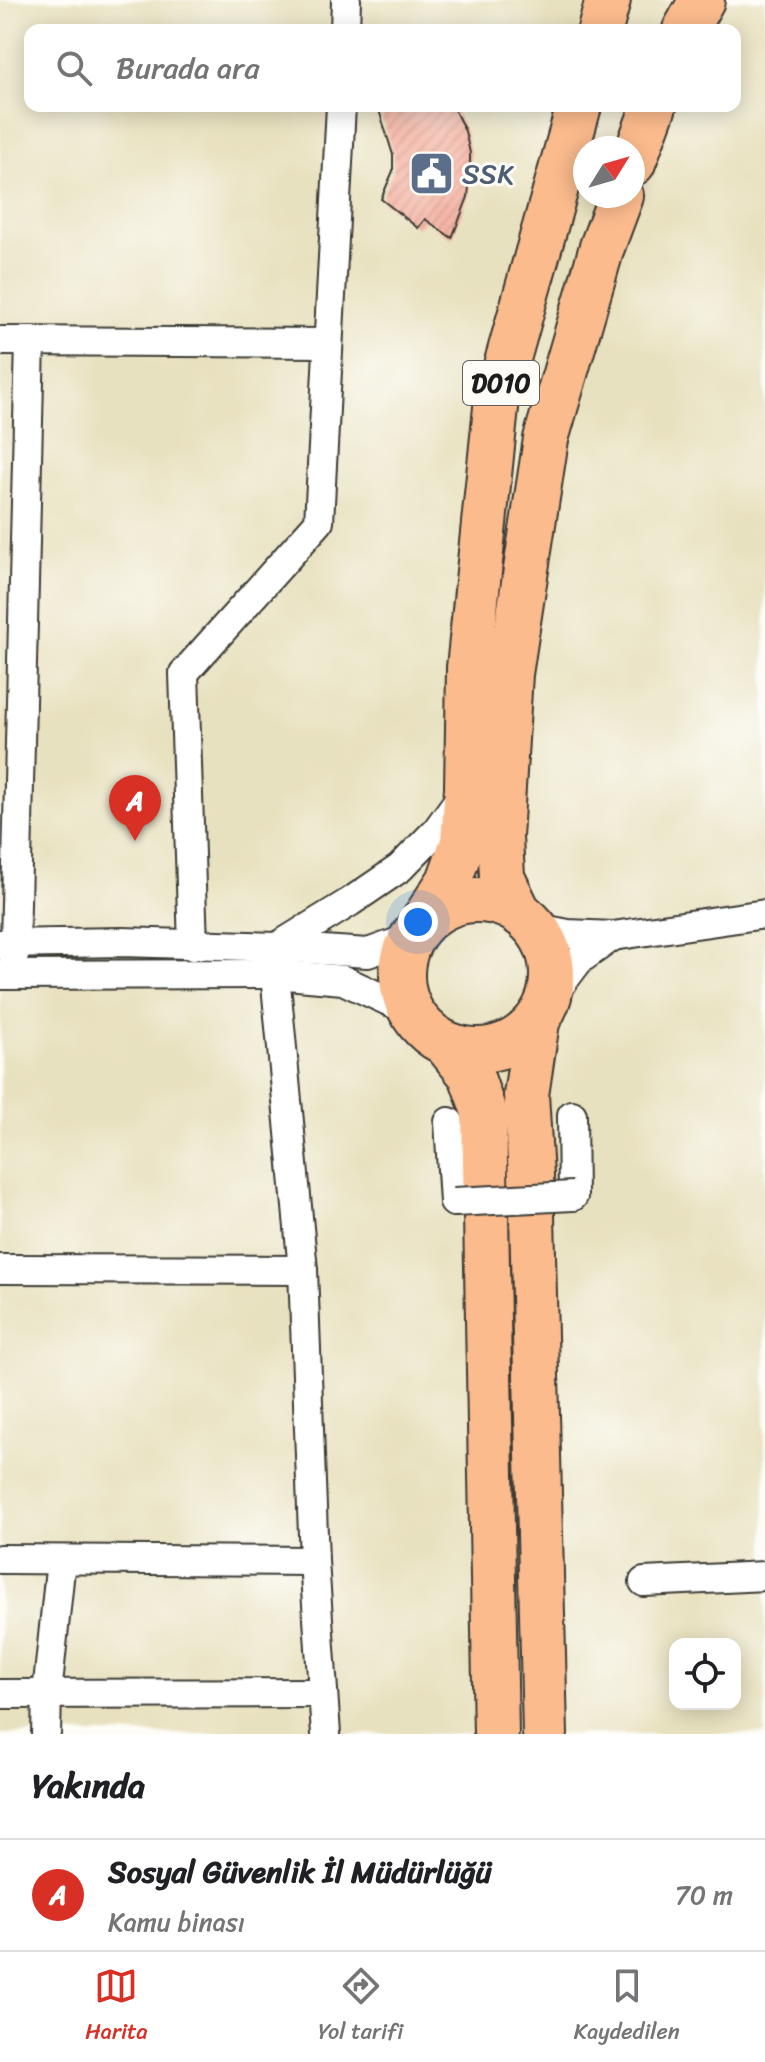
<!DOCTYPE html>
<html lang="tr">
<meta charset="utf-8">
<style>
body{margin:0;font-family:Sriracha,sans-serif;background:#f2f2f2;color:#202124}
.controls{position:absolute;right:24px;bottom:24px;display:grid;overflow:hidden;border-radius:16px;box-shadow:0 4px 20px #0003}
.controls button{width:72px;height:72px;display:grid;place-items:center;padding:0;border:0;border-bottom:2px solid #e0e0e0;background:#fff;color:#202124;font:40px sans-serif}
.compass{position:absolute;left:573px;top:136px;width:72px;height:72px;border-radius:50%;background:#fff;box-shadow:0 4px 20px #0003;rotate:53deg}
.you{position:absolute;left:418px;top:922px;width:28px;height:28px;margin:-20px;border:6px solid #fff;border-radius:50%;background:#1a73e8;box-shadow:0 0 0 12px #1a73e833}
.badge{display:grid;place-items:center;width:52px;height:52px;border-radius:50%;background:#d93025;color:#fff;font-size:26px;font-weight:700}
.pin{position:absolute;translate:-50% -66px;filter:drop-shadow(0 2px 4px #0008)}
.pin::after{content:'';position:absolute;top:42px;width:28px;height:24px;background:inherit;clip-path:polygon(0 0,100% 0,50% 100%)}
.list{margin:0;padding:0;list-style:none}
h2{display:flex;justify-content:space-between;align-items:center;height:104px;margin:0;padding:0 32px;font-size:34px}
h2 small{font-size:26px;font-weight:400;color:#757577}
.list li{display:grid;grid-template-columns:52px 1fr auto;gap:24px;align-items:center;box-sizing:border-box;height:112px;padding:0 32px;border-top:2px solid #e0e0e0}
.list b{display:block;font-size:30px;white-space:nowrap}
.list p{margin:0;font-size:26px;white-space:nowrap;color:#757577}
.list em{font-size:26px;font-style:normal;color:#757577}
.icon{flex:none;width:44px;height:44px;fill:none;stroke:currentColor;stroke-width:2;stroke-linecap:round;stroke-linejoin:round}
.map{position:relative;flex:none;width:765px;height:1734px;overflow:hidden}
.search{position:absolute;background:#fff;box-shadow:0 4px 20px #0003;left:24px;right:24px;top:24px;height:88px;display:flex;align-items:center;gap:20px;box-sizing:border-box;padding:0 28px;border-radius:16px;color:#757577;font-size:30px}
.sheet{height:216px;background:#fff}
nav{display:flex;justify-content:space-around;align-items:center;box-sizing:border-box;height:112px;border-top:2px solid #e0e0e0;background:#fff;font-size:22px;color:#757577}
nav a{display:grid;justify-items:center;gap:4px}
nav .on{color:#d93025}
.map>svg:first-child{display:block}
</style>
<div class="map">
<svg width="765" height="1734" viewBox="0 0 765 1734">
<defs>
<pattern id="building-hatch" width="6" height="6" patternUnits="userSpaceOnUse" patternTransform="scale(2)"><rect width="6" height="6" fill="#f4ab9a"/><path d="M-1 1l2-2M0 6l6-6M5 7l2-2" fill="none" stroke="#d19384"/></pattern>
</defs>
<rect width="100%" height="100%" fill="#fdfcf7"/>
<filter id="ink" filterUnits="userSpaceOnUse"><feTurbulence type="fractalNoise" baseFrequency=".0125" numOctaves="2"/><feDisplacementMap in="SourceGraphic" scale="16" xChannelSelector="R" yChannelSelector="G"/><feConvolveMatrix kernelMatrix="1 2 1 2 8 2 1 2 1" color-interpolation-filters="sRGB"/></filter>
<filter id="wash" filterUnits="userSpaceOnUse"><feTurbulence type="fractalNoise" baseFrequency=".006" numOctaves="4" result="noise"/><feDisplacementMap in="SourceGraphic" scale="32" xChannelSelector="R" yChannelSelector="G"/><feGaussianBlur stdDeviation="1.8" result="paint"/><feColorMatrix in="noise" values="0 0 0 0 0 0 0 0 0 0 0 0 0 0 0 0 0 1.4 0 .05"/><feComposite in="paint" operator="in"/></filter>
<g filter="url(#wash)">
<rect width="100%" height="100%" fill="#e8e1bf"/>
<g id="blocks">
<!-- building -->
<polygon fill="url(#building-hatch)" points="386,106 453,106 454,109 465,131 470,153 470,176 468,197 452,238 425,219 418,228 381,199 393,171 393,155 379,110"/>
</g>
</g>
<g filter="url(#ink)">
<use href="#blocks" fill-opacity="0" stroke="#3b3a34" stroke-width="2"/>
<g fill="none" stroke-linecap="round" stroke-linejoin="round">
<defs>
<g id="street">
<polyline points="345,30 346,0"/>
<polyline points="0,341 328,343"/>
<polyline points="537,928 568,934 613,936 765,914"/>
<polyline points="0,944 123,942 277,947 368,953 410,938"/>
<polyline points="193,946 184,673 319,522 341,106"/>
<polyline points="277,947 350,902 400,868 437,830 465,791"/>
<polyline points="275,974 303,1270 314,1561 326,1734"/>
<polyline points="0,975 275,974 343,980 410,1011"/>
<polyline points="12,975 15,944 30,341"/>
<polyline points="549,1000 579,960 613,936"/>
<polyline points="572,1115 573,1196"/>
<polyline points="449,1122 454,1202"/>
<polyline points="0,1269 303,1270"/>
<polyline points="0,1559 314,1561"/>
<polyline points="644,1582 765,1576"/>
<polyline points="0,1694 323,1693"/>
<polyline points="46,1734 47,1694 61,1560"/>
</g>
<g id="highway">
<polyline points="600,30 608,0"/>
<polyline points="685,30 702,0"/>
<polyline points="633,163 654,106"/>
<circle cx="477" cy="975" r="75"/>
<polyline points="518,911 502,877 500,837 510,674 546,439 602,247 621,196"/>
<polyline points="425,918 449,881 463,842 467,788 469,668 497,398 579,106"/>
<polyline points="537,1022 526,1095 531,1175 545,1734"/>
<polyline points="446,1044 471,1075 484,1112 496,1734"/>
</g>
</defs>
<!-- street casing -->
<use href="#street" stroke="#3b3a34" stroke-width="32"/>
<!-- highway casing -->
<use href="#highway" stroke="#3b3a34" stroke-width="48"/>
<!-- street -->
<use href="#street" stroke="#fff" stroke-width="28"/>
<!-- highway -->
<use href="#highway" stroke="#fbbb8d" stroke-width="44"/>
<defs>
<polyline id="street-bridge" points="454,1202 573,1196"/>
</defs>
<!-- street-bridge casing -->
<use href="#street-bridge" stroke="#3b3a34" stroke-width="32" stroke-linecap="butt"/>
<!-- street-bridge -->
<use href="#street-bridge" stroke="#fff" stroke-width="28"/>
</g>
</g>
<!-- icons -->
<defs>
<symbol id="civic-square" viewBox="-11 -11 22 22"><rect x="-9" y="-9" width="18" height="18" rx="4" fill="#5c6f8a" stroke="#fdfcf7"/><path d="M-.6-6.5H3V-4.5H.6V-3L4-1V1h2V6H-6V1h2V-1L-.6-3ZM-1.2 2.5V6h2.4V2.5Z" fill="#fff"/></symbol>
</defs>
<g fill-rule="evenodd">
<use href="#civic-square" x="406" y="148" width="51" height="51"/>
</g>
<g text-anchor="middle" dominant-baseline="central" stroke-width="6" stroke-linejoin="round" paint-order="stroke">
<!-- shield labels -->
<rect fill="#fdfcf7" stroke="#605f5e" stroke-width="2" x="463" y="361" width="76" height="44" rx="6"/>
<g font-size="26" font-weight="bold" fill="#1c1c1c">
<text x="501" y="383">D010</text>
</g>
<!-- service labels -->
<g font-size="28" fill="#4e5e75" stroke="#fdfcf7" text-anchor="start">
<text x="462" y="173">SSK</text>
</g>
</g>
</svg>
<div class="controls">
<button><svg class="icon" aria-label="locate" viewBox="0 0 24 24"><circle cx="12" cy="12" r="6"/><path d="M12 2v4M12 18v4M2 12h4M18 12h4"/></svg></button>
</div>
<svg class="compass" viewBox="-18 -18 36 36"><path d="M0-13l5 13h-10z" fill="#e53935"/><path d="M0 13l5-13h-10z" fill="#757577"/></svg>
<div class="you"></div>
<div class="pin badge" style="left:135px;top:841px">A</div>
<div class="search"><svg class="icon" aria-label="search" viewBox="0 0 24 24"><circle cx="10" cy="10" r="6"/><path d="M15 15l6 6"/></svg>Burada ara</div>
</div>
<section class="sheet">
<h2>Yakında<small></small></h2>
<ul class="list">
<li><span class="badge">A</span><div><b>Sosyal Güvenlik İl Müdürlüğü</b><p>Kamu binası</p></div><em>70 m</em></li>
</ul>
</section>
<nav>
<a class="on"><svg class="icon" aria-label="map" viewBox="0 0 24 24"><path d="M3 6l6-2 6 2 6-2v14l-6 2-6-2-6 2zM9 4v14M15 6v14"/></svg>Harita</a>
<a><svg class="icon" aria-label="directions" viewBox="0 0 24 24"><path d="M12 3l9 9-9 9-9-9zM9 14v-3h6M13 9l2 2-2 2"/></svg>Yol tarifi</a>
<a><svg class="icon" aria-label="saved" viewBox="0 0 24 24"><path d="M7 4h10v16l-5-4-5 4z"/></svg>Kaydedilen</a>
</nav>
